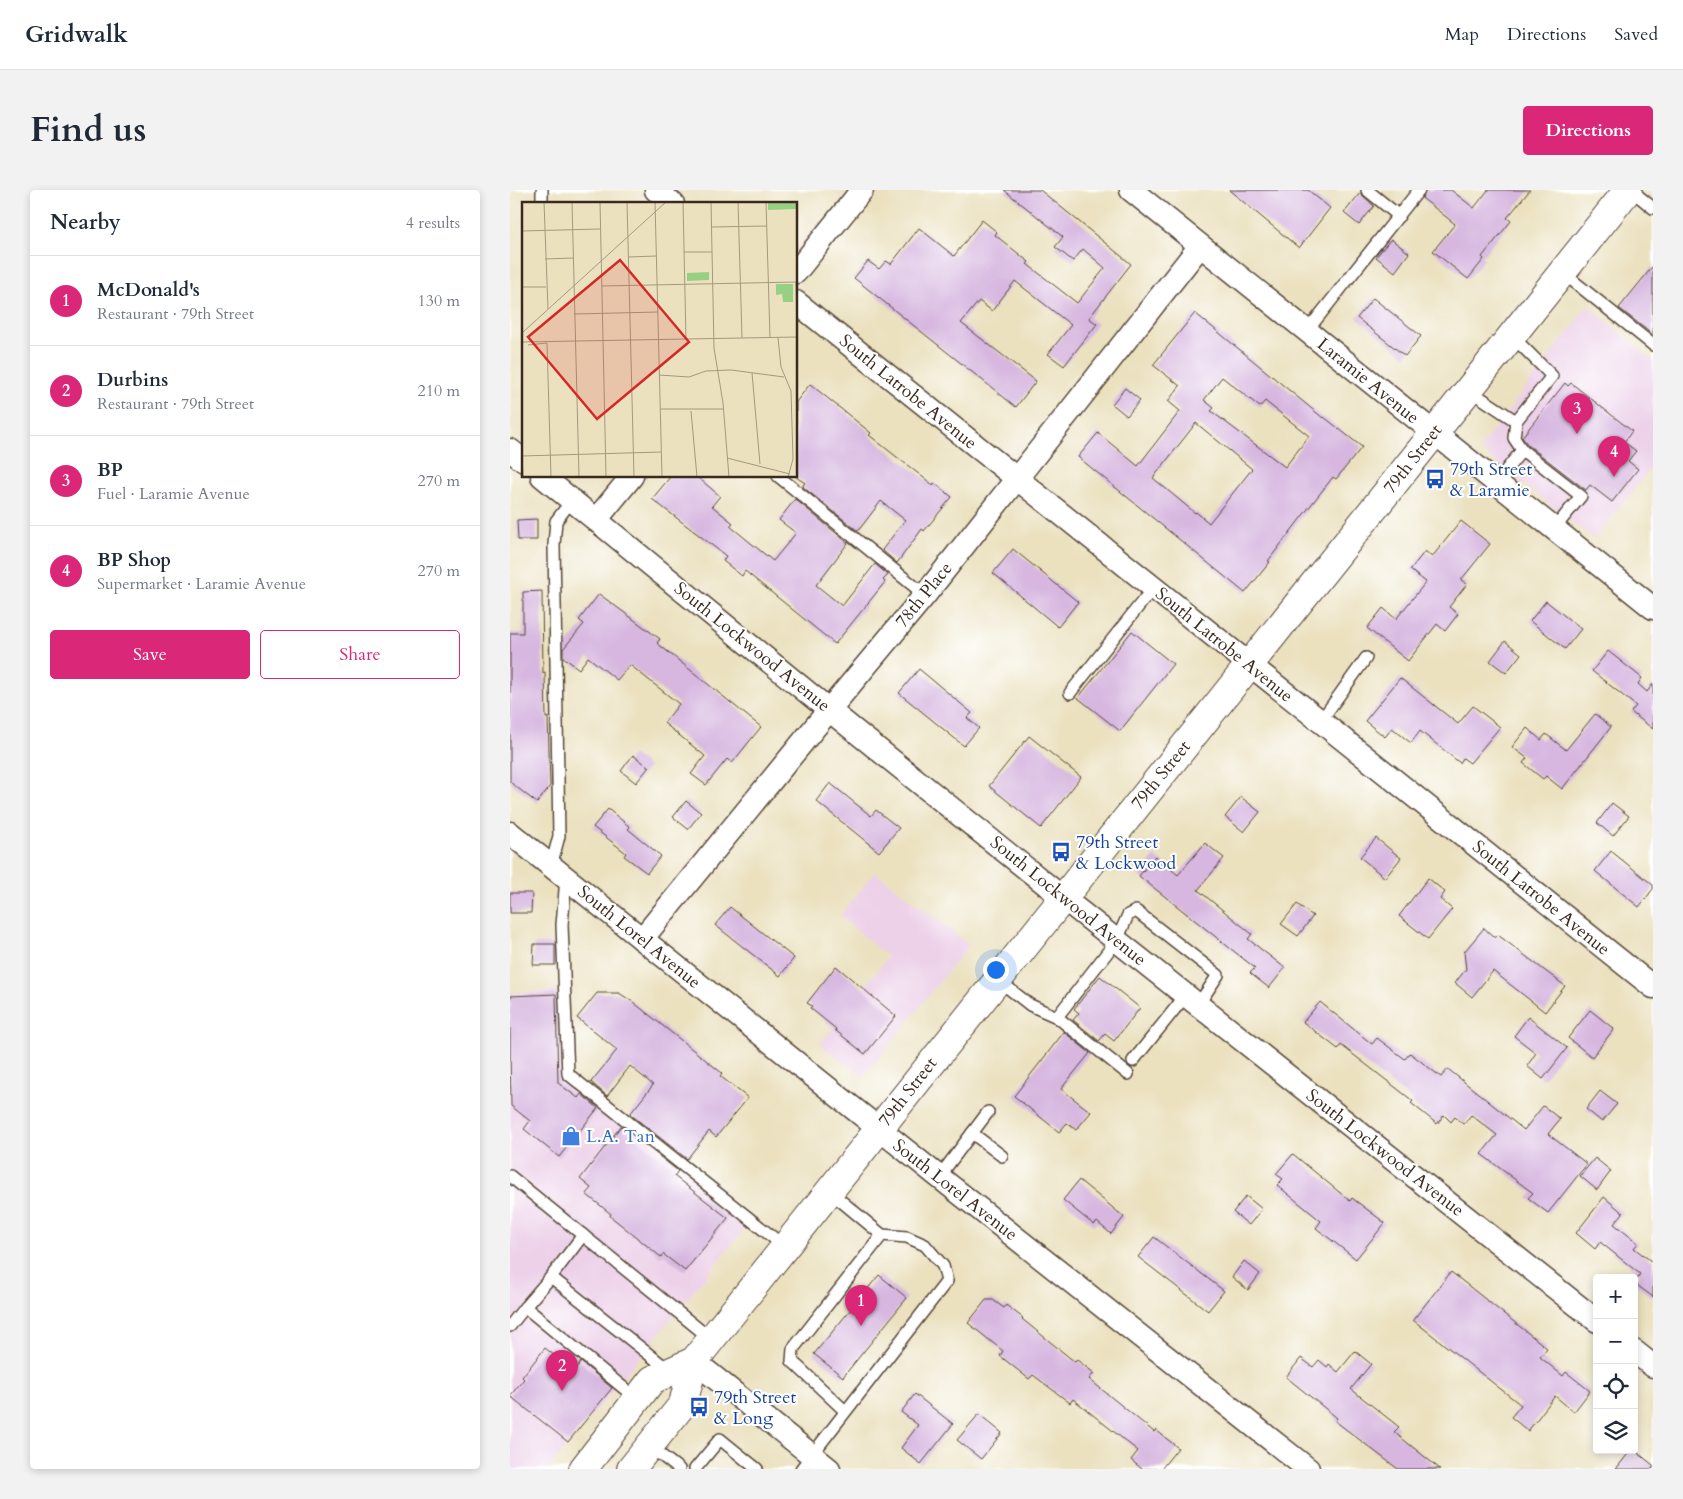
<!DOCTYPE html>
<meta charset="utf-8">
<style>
body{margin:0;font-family:Cardo,serif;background:#f2f2f3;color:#1f2937}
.controls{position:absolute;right:15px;bottom:15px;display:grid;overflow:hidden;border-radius:5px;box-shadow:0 2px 8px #0003}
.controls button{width:45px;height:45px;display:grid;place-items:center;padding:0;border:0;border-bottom:1px solid #e0e1e3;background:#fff;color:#1f2937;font:25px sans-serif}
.you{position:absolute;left:485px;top:779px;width:18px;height:18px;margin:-12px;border:4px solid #fff;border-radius:50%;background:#1a73e8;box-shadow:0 0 0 8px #1a73e833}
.badge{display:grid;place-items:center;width:32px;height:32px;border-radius:50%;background:#db2777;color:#fff;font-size:16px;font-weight:700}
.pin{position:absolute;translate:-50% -41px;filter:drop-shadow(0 1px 2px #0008)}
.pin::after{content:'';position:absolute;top:26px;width:18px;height:15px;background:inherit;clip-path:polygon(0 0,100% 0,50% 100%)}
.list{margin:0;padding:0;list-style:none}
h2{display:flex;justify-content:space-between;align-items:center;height:65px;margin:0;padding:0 20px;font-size:21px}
h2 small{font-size:16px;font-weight:400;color:#747a83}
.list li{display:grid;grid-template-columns:32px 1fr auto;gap:15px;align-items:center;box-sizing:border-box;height:90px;padding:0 20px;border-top:1px solid #e0e1e3}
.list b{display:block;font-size:19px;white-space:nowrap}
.list p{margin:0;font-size:16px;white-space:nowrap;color:#747a83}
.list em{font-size:16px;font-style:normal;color:#747a83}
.actions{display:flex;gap:10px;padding:15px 20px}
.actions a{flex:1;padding:11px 0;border:1px solid #db2777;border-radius:5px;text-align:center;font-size:18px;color:#db2777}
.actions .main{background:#db2777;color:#fff}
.icon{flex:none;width:28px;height:28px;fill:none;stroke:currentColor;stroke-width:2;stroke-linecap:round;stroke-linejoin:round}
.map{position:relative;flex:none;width:1143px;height:1279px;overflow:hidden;border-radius:5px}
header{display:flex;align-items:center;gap:30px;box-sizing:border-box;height:70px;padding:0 25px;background:#fff;border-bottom:1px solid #e0e1e3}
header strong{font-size:24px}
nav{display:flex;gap:28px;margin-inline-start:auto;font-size:18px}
.intro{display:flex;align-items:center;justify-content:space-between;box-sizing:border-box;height:120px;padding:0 30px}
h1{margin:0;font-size:35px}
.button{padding:12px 22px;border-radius:5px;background:#db2777;color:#fff;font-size:18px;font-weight:700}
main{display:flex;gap:30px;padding:0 30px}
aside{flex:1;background:#fff;border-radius:5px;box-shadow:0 2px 8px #0003}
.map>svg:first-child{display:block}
</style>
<header>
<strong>Gridwalk</strong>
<nav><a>Map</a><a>Directions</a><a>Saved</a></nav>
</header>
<div class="intro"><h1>Find us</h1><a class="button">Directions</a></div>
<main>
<aside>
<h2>Nearby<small>4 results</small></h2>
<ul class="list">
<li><span class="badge">1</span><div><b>McDonald's</b><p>Restaurant · 79th Street</p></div><em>130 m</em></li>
<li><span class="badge">2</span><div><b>Durbins</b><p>Restaurant · 79th Street</p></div><em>210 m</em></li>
<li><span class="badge">3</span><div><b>BP</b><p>Fuel · Laramie Avenue</p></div><em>270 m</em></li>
<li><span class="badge">4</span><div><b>BP Shop</b><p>Supermarket · Laramie Avenue</p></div><em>270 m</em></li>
</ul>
<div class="actions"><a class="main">Save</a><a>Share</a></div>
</aside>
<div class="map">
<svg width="1143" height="1279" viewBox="0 0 1143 1279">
<rect width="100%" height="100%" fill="#fff"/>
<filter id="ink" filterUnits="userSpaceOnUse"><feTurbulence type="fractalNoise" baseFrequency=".02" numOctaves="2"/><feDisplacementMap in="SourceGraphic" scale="10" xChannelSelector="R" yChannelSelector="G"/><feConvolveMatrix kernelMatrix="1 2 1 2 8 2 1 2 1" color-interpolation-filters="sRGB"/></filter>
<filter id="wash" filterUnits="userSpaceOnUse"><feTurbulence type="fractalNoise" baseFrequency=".0096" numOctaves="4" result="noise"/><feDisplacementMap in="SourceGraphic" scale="20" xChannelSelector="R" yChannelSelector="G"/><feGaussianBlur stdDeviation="1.12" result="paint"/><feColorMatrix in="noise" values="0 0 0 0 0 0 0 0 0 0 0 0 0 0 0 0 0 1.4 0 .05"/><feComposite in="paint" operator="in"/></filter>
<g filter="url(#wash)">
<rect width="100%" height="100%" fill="#ebe1bf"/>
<!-- built -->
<g fill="#edd1e9">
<polygon points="1078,116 1143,170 1143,275 1084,349 969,259"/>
<polygon points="365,682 459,755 353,887 310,854 378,767 330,726"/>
<polygon points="55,801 58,885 241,1031 38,1279 0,1279 0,803"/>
</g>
<g id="blocks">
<!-- building -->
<g fill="#d7b7e0" fill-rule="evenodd">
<polygon points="494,0 530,0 621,74 579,128 587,134 554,176 538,164 561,135 505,91 482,121 469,111 451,133 526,191 506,217 344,88 358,71 369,79 376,71 381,74 409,38 444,66 472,30 487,42 485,45 519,72 517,74 567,113 595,78 573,59 563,71 545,57 553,47"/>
<polygon points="719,0 798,0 820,18 789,58"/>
<polygon points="916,0 941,0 964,18 978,0 1020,0 997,28 1001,31 972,67 974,69 958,89 923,61 945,34 912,8"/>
<polygon points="850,3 864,16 849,35 834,23"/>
<polygon points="881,49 899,63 885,82 866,67"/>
<polygon points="1143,76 1143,145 1109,118"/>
<polygon points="863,108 911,146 895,166 847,128"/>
<path d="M685 123 813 228 814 227 852 257 826 289 823 287 797 320 758 371 760 372 735 403 568 267 588 243 628 276 670 221 658 211 670 196 643 175ZM712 187 750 217 755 211 799 246 775 277 701 221 704 218 694 210ZM686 233 742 279 699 333 686 322 685 323 643 288Z"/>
<polygon points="1055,193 1058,196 1061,193 1122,241 1114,252 1126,261 1118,271 1128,279 1102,312 1080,295 1076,300 1018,255 1012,247"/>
<polygon points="300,194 361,243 359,245 383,264 423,295 424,293 442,307 414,341 412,339 387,373 372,360 395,330 371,311 348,341 294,298 293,295 295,293 286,287 286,212"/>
<polygon points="615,198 630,210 617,226 602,214"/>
<polygon points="161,286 186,286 210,306 202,316 223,333 220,336 263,371 286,343 269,330 285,309 338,353 306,395 332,416 365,374 378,385 373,390 375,392 325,454 235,381 232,386 213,371 216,366 142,309"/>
<polygon points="27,329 27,350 8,350 7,330"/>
<polygon points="951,331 980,354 951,390 957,394 939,417 948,424 935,441 927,434 898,471 857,438 873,418 886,429 916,392 900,380 915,361 922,367"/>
<polygon points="503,359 568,412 548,437 483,383"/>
<polygon points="32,401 33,483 35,482 36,528 38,527 40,596 27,613 0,592 0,443 13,443 13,402"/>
<polygon points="89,404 150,449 147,453 251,537 222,573 217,569 196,595 181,584 195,566 154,533 169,514 120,475 107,490 78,467 69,479 53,467 53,459 74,434 69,430"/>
<polygon points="1036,411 1071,439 1055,459 1020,431"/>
<polygon points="622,441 663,474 610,541 568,508"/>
<polygon points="995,451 1011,464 996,483 980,471"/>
<polygon points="1098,461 1132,488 1128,494 1137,502 1143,494 1143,539 1121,522 1126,516 1082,481"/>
<polygon points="409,479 462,523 457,528 469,538 454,556 389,503"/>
<polygon points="890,488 948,534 963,516 990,537 960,573 953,568 950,573 910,541 901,553 882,538 875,547 855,531"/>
<polygon points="1085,524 1101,537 1052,599 1036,586 1033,589 1013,573 1017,568 1002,557 1017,538 1031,550 1036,544 1056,560"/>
<polygon points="519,546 571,587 531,638 479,596"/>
<polygon points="123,565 139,577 126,593 111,581"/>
<polygon points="320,593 361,626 366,620 389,638 369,662 306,611"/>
<polygon points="731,607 750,622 734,642 715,627"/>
<polygon points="176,611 191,623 178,639 163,627"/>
<polygon points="1102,613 1119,626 1103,646 1087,633"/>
<polygon points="98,619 120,637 118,639 151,666 137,683 114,666 116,663 83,637"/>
<polygon points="866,648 891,668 875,688 850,667"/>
<polygon points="695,653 714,668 688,700 742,744 738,749 775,778 759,798 740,783 745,778 629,686 645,666 668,685"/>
<polygon points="1101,661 1143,695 1143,699 1129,717 1085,681"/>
<polygon points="918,688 935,702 930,709 942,719 918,749 889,726"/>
<polygon points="0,703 22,703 21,723 0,723"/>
<polygon points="787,714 803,726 788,746 771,734"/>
<polygon points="220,717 284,768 270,786 205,735"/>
<polygon points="974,738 985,748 988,745 1055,796 1035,822 983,781 962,807 945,793 956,779 954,762"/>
<polygon points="24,754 45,754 45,775 23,775"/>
<polygon points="326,776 386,826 355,864 325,840 326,839 300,818 302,816 297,813"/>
<polygon points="590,786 630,818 604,851 595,844 589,851 563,830 569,823 564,819"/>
<polygon points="87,803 109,803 123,812 212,883 210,886 238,908 206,947 199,941 177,969 120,924 143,895 120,876 97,906 81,892 107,860 67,828"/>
<polygon points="46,804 48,893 68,908 71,904 88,918 49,967 14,939 20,931 1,916 0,860 0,806"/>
<polygon points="810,812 862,854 867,848 895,869 900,863 931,887 938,879 1014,940 1033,916 1050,929 1038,944 1077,974 1038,1023 1018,1008 1023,1003 971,964 987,945 961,925 954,934 945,927 941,932 934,925 927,934 901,913 903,911 831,855 828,859 793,832"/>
<polygon points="1080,820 1104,839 1082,867 1058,848"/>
<polygon points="1018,827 1057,858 1033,889 1017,876 1026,863 1004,846"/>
<polygon points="554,842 580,863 551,899 581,922 566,940 557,933 549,942 504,906"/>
<polygon points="1090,901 1107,914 1092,932 1076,919"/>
<polygon points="111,936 168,981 164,986 218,1028 175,1081 153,1064 151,1067 100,1026 101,1024 76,1004 81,998 70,989"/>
<polygon points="783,964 840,1011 842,1008 875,1033 846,1069 806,1038 811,1031 767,995 773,989 766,984"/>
<polygon points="1085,968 1101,981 1087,1000 1070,986"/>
<polygon points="569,990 614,1027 601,1044 587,1032 584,1035 553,1010"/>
<polygon points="736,1006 752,1019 739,1035 723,1022"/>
<polygon points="1094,1007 1113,1023 1104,1034 1128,1053 1124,1058 1141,1071 1143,1068 1143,1107 1124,1093 1130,1084 1090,1052 1085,1059 1066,1043"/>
<polygon points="644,1047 714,1101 698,1121 628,1067"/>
<polygon points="734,1071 750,1084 738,1100 722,1087"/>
<polygon points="941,1082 1037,1158 1030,1167 1053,1186 1056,1182 1080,1201 1064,1222 1045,1206 1018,1241 1001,1227 1011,1215 903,1130"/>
<polygon points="369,1085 397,1108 333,1187 304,1164"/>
<polygon points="476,1110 483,1110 494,1118 496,1115 513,1128 512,1129 565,1172 567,1170 584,1183 579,1189 644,1242 646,1240 668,1258 651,1279 632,1279 621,1270 628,1261 563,1209 560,1213 523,1185 519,1189 490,1166 493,1161 458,1133"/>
<polygon points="35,1158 64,1181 71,1172 102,1198 58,1252 0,1206 14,1189 12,1187"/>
<polygon points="845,1161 861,1174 841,1199 889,1237 884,1242 930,1279 888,1279 825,1231 827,1228 776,1187 791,1168 803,1177 809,1170 817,1177 819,1174 828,1182"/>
<polygon points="405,1204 443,1234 411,1274 391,1258 408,1235 391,1222"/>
<polygon points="469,1224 492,1243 471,1269 447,1250"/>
<polygon points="1121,1260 1124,1260 1143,1275 1143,1279 1106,1279"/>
</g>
</g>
</g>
<g filter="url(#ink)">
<use href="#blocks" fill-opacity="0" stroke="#554536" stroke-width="1"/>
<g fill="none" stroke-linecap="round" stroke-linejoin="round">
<defs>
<g id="service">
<polyline points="32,0 32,14"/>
<polyline points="857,0 889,26"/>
<polyline points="1121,0 1143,18"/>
<polyline points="1052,82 1143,155"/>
<polyline points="797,141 909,0"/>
<polyline points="1002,146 1042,186 1006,231 1004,248 1012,260"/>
<polyline points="959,200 1006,231"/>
<polyline points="268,286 415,405"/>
<polyline points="986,293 1012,260 1071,306 1044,339"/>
<polyline points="560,503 643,398"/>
<polyline points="810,532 856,468"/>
<polyline points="41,676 49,646 44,355 46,331 62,310"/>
<polyline points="56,688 52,735 58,884 275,1057"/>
<polyline points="488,790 520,815 547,827 618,884"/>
<polyline points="547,827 607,750 618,725 626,721 708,785 688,815"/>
<polyline points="623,871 676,805"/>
<polyline points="462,943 492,966"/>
<polyline points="0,986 201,1149"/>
<polyline points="429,987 478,922"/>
<polyline points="41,1087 73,1045"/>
<polyline points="0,1136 15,1117"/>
<polyline points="127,1209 15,1117 41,1087 160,1181"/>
<polyline points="335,1221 282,1171 283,1159 372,1045"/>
<polyline points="139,1256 169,1279"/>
<polyline points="185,1279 210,1249 247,1279"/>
<polyline points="291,1279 437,1091 433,1076 415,1055 397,1047 372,1045 319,1001"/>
</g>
<g id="minor">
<polyline points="146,0 163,14"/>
<polyline points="621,0 1143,418"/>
<polyline points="286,82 352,0"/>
<polyline points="286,112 1143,797"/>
<polyline points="0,260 14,271"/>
<polyline points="32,286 319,520 553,708 1087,1131"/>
<polyline points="86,330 122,286"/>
<polyline points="0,643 429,987 798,1279"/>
<polyline points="132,749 319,520 415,405 690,56"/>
<polyline points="1124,1161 1143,1176"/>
<polyline points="184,1171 319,1279"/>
</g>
<g id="secondary">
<polyline points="73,1279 142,1190 184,1171"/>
<polyline points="121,1279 173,1214 184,1171 1118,0"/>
</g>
</defs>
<!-- service casing -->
<use href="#service" stroke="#554536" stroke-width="14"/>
<!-- minor casing -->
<use href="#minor" stroke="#554536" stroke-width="25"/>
<!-- secondary casing -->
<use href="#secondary" stroke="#554536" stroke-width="30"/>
<!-- service -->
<use href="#service" stroke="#fff" stroke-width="11"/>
<!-- minor -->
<use href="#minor" stroke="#fff" stroke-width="22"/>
<!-- secondary -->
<use href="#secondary" stroke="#fff" stroke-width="28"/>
</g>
</g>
<!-- icons -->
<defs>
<symbol id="bus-bare" viewBox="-9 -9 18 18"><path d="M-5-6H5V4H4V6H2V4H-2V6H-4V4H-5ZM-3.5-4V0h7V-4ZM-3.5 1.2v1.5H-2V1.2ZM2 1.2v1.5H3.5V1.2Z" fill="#1a4fb4" stroke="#fff" stroke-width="2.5" paint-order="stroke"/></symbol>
<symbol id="shop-bare" viewBox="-9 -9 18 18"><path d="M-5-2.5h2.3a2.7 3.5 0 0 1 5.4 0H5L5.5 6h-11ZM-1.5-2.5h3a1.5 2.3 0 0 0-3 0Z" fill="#3f7fe0" stroke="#fff" stroke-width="2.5" paint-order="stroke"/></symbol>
</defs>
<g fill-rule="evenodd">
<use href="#bus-bare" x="911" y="275" width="28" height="28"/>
<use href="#bus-bare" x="537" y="648" width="28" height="28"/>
<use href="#shop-bare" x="47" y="932" width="28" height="28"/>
<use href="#bus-bare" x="175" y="1203" width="28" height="28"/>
</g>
<g text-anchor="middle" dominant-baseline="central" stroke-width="4" stroke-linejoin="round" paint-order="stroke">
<!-- street labels -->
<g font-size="18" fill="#3b2a1e" stroke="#fff">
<text transform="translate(858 191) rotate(39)">Laramie Avenue</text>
<text transform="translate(398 202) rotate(39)">South Latrobe Avenue</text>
<text transform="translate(903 269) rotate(-52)">79th Street</text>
<text transform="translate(414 405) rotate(-51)">78th Place</text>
<text transform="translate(714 455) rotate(39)">South Latrobe Avenue</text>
<text transform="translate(242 457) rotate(39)">South Lockwood Avenue</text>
<text transform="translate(651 585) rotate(-51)">79th Street</text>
<text transform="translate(1031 708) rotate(39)">South Latrobe Avenue</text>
<text transform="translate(558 711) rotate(39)">South Lockwood Avenue</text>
<text transform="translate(129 747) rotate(39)">South Lorel Avenue</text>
<text transform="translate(398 902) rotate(-52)">79th Street</text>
<text transform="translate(875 963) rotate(38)">South Lockwood Avenue</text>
<text transform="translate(445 1000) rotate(38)">South Lorel Avenue</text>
</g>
<!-- transit labels -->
<g font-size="18" fill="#164399" stroke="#fff" text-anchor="start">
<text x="940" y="279">79th Street<tspan x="940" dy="21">&amp; Laramie</tspan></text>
<text x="566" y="652">79th Street<tspan x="566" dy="21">&amp; Lockwood</tspan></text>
<text x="204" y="1207">79th Street<tspan x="204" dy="21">&amp; Long</tspan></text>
</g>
<!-- shop labels -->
<g font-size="18" fill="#366cbe" stroke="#fff" text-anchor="start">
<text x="76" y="946">L.A. Tan</text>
</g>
</g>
<!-- overview -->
<g transform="translate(12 12)">
<rect width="275" height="275" fill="#ebe1bf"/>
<path d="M246 0H275V7L246 8ZM187 70V78L165 79V71ZM254 82H271V100H261L260 92 254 93Z" fill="#98d083"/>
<path fill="none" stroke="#a5987f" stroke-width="1" d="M22 0 26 107M50 0 57 275M78 0 84 275M105 0 112 275M133 0 140 275M161 0 164 138M189 0 192 146 201 201 207 275M216 0 220 136M244 0 248 136M189 25 245 24M0 29 78 27M162 50H190M107 55 134 54M23 57 51 56M274 80 275 130M80 84 275 80M0 85H24M52 112 136 110M0 131 144 0M256 136 259 165 269 189 271 257 266 275M0 140 275 135M25 141 29 275M6 143 25 141M230 171 238 262M137 173 167 175 184 169 209 168 262 175M138 207H202M169 209 175 275M0 248 1 275M0 254 139 250M205 256 268 272"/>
<path fill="#d62828" fill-opacity="0.15" stroke="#d62828" stroke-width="2.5" d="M98 58 167 140 75 217 6 135Z"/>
<rect width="275" height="275" fill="none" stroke="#3b2a1e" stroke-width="2.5"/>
</g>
</svg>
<div class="controls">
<button>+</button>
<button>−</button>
<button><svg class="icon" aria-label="locate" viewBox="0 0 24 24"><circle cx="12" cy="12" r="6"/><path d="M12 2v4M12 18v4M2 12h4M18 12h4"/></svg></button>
<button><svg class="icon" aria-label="layers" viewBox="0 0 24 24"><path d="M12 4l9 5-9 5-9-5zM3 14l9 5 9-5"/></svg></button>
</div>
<div class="you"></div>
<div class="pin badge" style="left:351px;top:1136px">1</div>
<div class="pin badge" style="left:52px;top:1201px">2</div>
<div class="pin badge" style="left:1067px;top:244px">3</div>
<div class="pin badge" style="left:1104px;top:287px">4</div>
</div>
</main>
